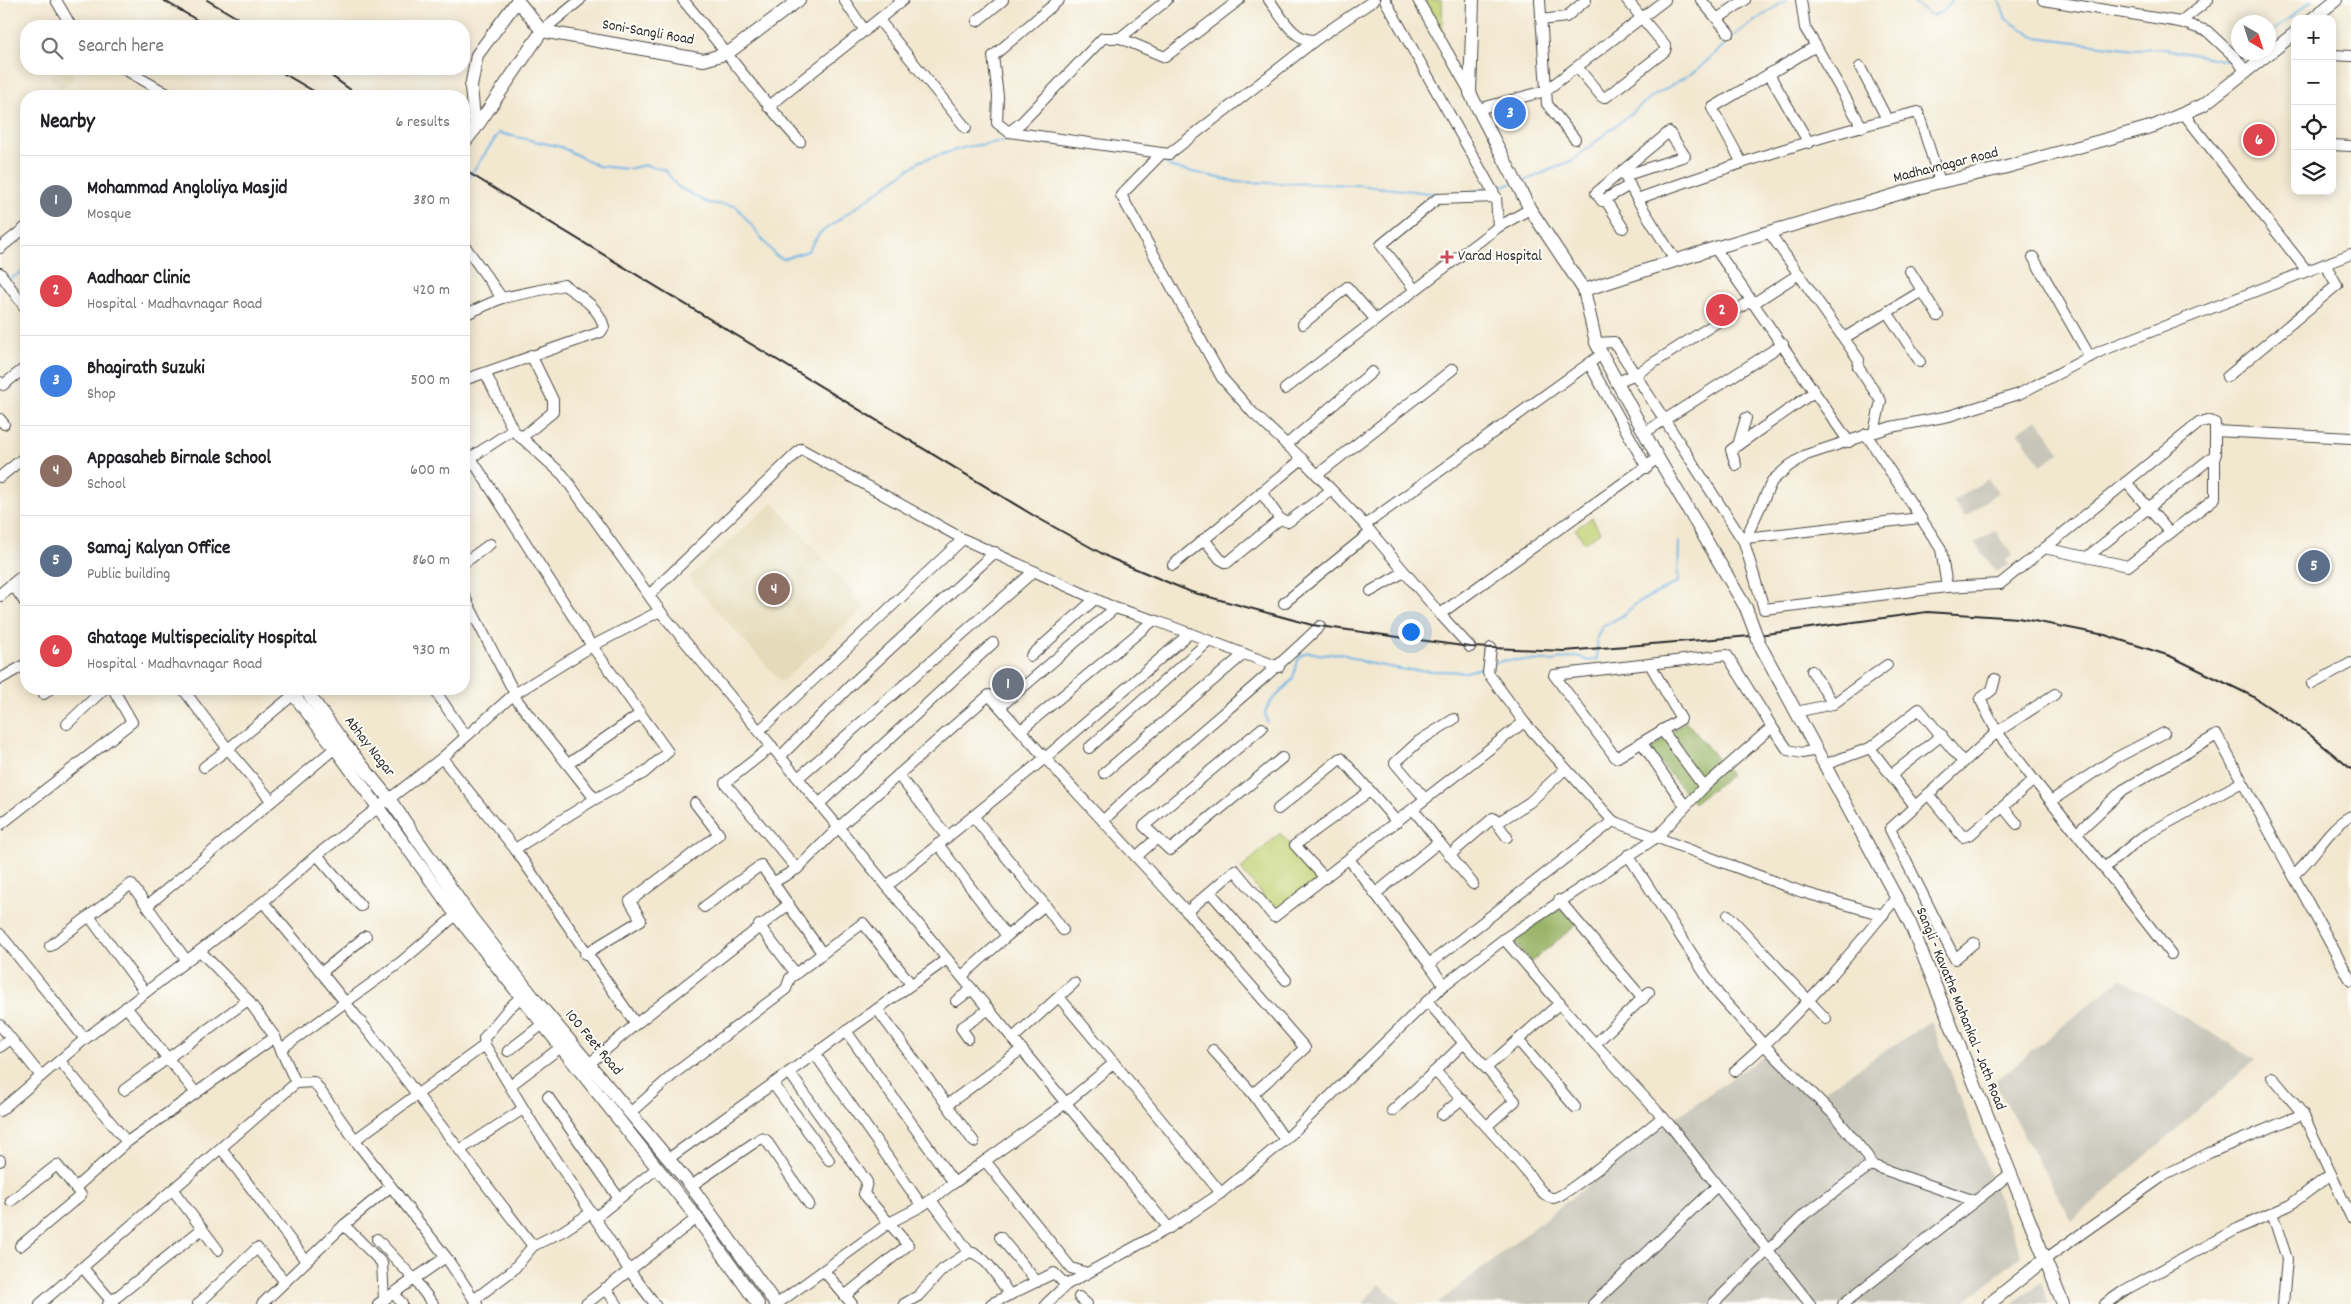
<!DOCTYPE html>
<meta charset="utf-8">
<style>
body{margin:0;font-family:Dekko,sans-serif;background:#f2f2f2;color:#202124}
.controls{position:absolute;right:15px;top:15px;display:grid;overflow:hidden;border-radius:10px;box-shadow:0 2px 12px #0003}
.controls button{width:45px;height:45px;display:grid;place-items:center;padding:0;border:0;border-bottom:1px solid #e0e0e0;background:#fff;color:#202124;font:25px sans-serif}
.compass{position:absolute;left:2231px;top:15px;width:45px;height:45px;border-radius:50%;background:#fff;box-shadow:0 2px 12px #0003;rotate:141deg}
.you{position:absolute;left:1410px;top:631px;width:18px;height:18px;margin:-12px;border:4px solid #fff;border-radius:50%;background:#1a73e8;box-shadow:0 0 0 8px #1a73e833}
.badge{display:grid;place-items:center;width:32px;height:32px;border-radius:50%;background:#2563eb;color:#fff;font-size:16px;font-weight:700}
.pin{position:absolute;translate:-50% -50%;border:2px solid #fff;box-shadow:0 1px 5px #0006}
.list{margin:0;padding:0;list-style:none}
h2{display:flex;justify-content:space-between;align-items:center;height:65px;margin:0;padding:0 20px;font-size:21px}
h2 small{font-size:16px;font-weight:400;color:#757577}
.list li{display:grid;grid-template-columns:32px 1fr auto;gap:15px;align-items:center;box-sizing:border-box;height:90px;padding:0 20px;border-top:1px solid #e0e0e0}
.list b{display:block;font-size:19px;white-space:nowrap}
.list p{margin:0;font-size:16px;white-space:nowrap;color:#757577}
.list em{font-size:16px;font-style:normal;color:#757577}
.icon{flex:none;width:28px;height:28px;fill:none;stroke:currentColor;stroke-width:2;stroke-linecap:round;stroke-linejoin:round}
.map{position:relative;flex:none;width:2351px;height:1304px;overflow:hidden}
.search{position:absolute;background:#fff;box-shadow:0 2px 12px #0003;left:20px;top:20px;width:450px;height:55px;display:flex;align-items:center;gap:12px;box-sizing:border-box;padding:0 18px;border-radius:20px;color:#757577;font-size:19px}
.panel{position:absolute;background:#fff;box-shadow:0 2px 12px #0003;left:20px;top:90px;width:450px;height:605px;border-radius:20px}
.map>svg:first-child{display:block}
</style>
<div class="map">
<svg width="2351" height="1304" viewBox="0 0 2351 1304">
<rect width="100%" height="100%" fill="#fdfcf7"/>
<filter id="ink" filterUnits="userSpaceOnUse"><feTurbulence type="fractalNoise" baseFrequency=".02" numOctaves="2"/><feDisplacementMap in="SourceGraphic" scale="10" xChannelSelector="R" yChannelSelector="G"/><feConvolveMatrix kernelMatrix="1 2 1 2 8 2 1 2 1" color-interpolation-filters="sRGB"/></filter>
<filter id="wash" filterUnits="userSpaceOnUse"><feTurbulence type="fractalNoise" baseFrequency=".0096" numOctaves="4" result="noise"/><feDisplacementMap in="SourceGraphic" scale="20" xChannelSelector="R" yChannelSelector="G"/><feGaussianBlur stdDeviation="1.12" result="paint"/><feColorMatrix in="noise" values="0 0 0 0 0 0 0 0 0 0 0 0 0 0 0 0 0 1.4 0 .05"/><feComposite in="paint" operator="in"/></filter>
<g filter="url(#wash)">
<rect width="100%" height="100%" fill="#f2e8d0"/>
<!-- built -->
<g fill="#e5dbba">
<polygon points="60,69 67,69 75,78 60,89 50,78"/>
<polygon points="773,502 866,607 781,682 688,578"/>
</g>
<!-- industrial -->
<g fill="#c7c5b8">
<polygon points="2037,419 2060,452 2041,465 2018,432"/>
<polygon points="1988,479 1998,492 1965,517 1953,501"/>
<polygon points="1995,530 2013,555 2006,560 2009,565 1996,572 1975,543"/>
<polygon points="2120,979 2256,1059 2072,1221 1994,1082"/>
<polygon points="1931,1021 2021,1256 1961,1304 1437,1304 1655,1132 1766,1054 1813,1098"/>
<polygon points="2041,1282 2049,1304 2012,1304"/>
<polygon points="1379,1284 1402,1304 1362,1304"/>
</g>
<!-- green -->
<g fill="#c1d275" stroke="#767e50">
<polygon points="1417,0 1442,0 1443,44"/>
<polygon points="1592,518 1600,532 1585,543 1575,529"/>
<polygon points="1280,833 1321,879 1276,913 1241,869"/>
</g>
<!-- forest -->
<g fill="#98b466" stroke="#627048">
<polygon points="1686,721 1731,775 1694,803 1650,750"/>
<polygon points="1562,900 1580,922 1531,962 1512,939"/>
</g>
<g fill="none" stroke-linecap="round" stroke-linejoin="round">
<!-- stream -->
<g stroke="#72b5e7" stroke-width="2">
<polyline points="1910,0 1932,16 1944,11 1951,0"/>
<polyline points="1999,0 2006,19 2035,37 2135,49 2160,48 2233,62"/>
<polyline points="2268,35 2312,0"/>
<polyline points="2239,58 2246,52"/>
<polyline points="1161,159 1171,167 1237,182 1358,185 1438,194"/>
<polyline points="1522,182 1573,160 1650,98 1697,70 1737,33 1786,0"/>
<polyline points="464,184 499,133 561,147 598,166 628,169 645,165 665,170 678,187 708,203 736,206 775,255 783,259 808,251 819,234 920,161 966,147 1012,140 1078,146"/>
<polyline points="1495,187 1512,184"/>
<polyline points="1460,194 1488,189"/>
<polyline points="9,279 26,270"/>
<polyline points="1494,663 1506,660 1552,661 1578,656 1588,661 1597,659 1597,637 1602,627 1622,616 1637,603 1678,582 1679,542"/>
<polyline points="1267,722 1265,712 1269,704 1292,680 1299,657 1308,652 1324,655 1340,653 1367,663 1406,670 1466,672 1485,667"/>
</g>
</g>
</g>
<g filter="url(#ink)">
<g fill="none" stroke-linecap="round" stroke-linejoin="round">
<defs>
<g id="minor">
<polyline points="56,0 71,26"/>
<path d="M683 0C723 47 759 97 800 142"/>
<polyline points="844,0 865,31"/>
<polyline points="1059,0 993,56 998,96 997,123 1009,132 1169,154 1318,38 1374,0"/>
<path d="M1269 0C1280 14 1295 45 1317 39"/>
<polyline points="1385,0 1496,197 1498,227"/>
<polyline points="1418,0 1470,92"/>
<polyline points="1540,0 1547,104 1575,139"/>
<polyline points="1701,0 1729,33"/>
<polyline points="1801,0 1805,28 1816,46"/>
<polyline points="2043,0 2180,22 2207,31 2236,58 2246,72"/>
<polyline points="1717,19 1745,0"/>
<polyline points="879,20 966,128"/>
<polyline points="1541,20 1566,17 1586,0"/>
<polyline points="977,21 1003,0"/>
<polyline points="2180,22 2208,0"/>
<polyline points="542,31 580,0"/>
<polyline points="1120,38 1165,57 1239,0"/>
<polyline points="2332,55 2351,56"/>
<polyline points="1577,67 1602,97 1606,97 1665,51 1666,47 1627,0"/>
<polyline points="1860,67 1887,119"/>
<polyline points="124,69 171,96"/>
<polyline points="1769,74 1809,143"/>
<polyline points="768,107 903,0"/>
<polyline points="1478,109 1545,91 1665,0"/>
<polyline points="2184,114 2307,271"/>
<polyline points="1009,132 1022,122 1103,38 1120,38 1167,0"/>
<polyline points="2332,145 2351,146"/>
<polyline points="1162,153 1121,195 1222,378 1253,413 1302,459"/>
<polyline points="1742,163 1712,108 1816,46 1862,127"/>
<polyline points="1622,171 1596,193 1602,201 1630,185"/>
<polyline points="1624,176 1685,156 1669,132 1622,171 1637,199"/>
<polyline points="1605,199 1623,228"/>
<polyline points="1769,232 1859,360 1858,367 1881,401 1874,432"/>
<polyline points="464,245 502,298 464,315"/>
<polyline points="0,248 26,227"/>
<polyline points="1715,248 1849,442"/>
<polyline points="2033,257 2090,357"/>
<path d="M1675 260 1637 199C1729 167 1823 134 1918 112L1940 182"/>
<polyline points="1910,271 1938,316"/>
<polyline points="0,273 26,309"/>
<polyline points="1415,290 1381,245 1437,199 1496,197"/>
<polyline points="1754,303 1799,274"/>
<polyline points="1887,312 1920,362"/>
<polyline points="1303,324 1347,287 1376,320"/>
<polyline points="1844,338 1922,291"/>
<polyline points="1596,343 1614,342 1744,542 1764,609 1947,587 2000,584 2061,535 2199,423 2208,420 2215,423 2215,498 2128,566 2044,548"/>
<polyline points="1590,365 1647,468"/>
<polyline points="2227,377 2337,285 2325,264"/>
<path d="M464 380 601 332 604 327C599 307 580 296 564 285L502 298"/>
<polyline points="0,382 3,385 26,367"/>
<polyline points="1617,382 1636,374 1752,300"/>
<polyline points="1285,389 1498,227 1530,209"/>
<polyline points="1746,418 1738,445 1814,392"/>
<polyline points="0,419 4,424"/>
<polyline points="2215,431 2351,438"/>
<polyline points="1644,433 1783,344"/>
<polyline points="1866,434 1941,549 1947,587"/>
<polyline points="521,438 553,412 553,400 531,355"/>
<polyline points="1286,445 1372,372"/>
<polyline points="471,458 592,646 668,752 644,773 595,799"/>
<polyline points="464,462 513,430"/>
<polyline points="1736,465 1731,450 1738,445"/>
<polyline points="1317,475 1453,369"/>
<polyline points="0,477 26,456"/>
<polyline points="2126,482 2170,533"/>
<polyline points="1261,492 1280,519 1288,522 1330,491"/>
<polyline points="1365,525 1602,354"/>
<polyline points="1746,538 1920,518"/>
<polyline points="1204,539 1220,559 1227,563 1280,519"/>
<polyline points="1744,542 1772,481 1789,466 1806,455 1891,427 1949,416 2019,394 2101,351 2351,254"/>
<polyline points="2087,557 2216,454"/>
<polyline points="464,563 490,544"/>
<polyline points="1173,565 1302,459 1365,525 1440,614 1658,458"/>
<polyline points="13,585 26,604"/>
<polyline points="1371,591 1404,572"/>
<polyline points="649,595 801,449 963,539 1115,608 1154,620 1279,667"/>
<polyline points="464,596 515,694"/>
<polyline points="1284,603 1371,532"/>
<polyline points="660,611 1169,1228"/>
<polyline points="1440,614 1470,647"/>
<polyline points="1190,633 1045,758 1187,912 1305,1048 1253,1094"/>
<polyline points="1031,656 1095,599"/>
<polyline points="1650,664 1681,719 1616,758 1554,675 1727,655 1772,727"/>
<polyline points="0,679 26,664"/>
<polyline points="2312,684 2351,663"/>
<polyline points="183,689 228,749 204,767"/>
<polyline points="434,689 465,735"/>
<polyline points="44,694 50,689"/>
<polyline points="1833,704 1887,665"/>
<polyline points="1000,707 1115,608"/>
<polyline points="1796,712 1833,704 1812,671"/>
<polyline points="1524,722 1613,821 1802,892 1883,915"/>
<polyline points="67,724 104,689"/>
<polyline points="1021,730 1154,620"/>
<polyline points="1662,730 1704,787"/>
<polyline points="759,731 963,539"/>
<polyline points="1642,743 1685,806"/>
<polyline points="772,746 725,783 797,869 774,882"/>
<polyline points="1089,748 1209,641"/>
<polyline points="1870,748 1915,806"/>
<polyline points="780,757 852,684 995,552"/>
<polyline points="442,758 515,849 595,799 513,695"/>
<polyline points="568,764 640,714"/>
<polyline points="1824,765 1870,748 1919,709 1963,762"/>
<polyline points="1104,773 1244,654"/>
<polyline points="898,775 948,837"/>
<polyline points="1891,775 1942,735"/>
<polyline points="798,778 1034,571"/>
<polyline points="2034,780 2104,868 2142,837 2242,782"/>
<polyline points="1370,791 1397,822"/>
<polyline points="1928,794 1963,837 1971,834 2034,780 1997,732 2055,694"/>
<polyline points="270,799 228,749 293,695"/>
<polyline points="1425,799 1395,763 1419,741 1454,719"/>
<polyline points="2051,801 2114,759 2164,733"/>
<polyline points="819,804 993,643"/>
<polyline points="2003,807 2017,824"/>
<polyline points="1278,809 1341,758 1370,791 1295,845 1325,878"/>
<path d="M2351 816C2327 828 2314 859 2293 875L2351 981"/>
<path d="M1103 821C1172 752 1251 694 1320 626"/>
<polyline points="1497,823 1530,802 1565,769"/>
<polyline points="0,825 132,722 113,689"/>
<polyline points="2077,833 2123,790 2217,735 2293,875"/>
<polyline points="1157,838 1144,826 1262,728"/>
<polyline points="1439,842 1473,884"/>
<polyline points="938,844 1007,936 1045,905 973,816"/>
<polyline points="515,849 636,1024"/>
<polyline points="317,855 361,906"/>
<polyline points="1450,855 1493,818 1507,837"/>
<polyline points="1628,855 1718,994 1765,1046 1834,1115 1868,1157 1871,1165 1975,1201"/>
<polyline points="1136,857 1157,838 1170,850 1282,758"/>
<polyline points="1349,859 1429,964"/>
<polyline points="2104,868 2171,954"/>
<polyline points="797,869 839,827 989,695 1045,758 887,886"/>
<polyline points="1210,892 1286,980"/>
<polyline points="1375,894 1439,842 1413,809"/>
<polyline points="1559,900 1643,999"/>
<path d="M263 902C357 1013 444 1130 533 1246L513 1270 475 1299"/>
<polyline points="1045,905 1063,930"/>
<polyline points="147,906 187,961"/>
<polyline points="704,907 761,865 822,953"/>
<polyline points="1187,912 1235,870 1274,917 1524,722 1488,673 1491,648"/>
<polyline points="1728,915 1826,1019"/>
<polyline points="89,916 145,992"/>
<polyline points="759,925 796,974"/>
<polyline points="0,934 85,1039"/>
<polyline points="1504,939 1586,1034 1669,1124 1810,1304"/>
<polyline points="1974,943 1955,959 1890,829 1997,732 1980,699 1992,690 1995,679"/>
<polyline points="50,946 131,884 147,906 335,748"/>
<polyline points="585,954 641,920 630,901 719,834 695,803"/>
<polyline points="322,972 366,936"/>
<polyline points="962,976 1007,936"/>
<polyline points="1444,985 1429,964 1613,821"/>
<polyline points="521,997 508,1009 484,1038 485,1045 534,1126 629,1270 655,1304"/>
<polyline points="956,1001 972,989"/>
<polyline points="1427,1001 1515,1101 1487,1126"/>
<polyline points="126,1007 196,1093"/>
<polyline points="877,1009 974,1142"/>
<polyline points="0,1025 41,1076"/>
<polyline points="846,1031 954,1183 1066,1103 1114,1063 1059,997"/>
<polyline points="968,1038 961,1028 989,1009"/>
<polyline points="1013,1038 1074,983"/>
<polyline points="1518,1040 1575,1107"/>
<path d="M1464 1043 1435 1071C1467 1105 1499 1139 1529 1175 1534 1182 1544 1198 1553 1198 1564 1199 1648 1128 1663 1117"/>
<polyline points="1595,1044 1649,992"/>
<polyline points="0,1047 11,1039"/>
<polyline points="281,1049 401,962 456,915"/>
<polyline points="1213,1050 1253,1094 1285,1140"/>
<polyline points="508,1051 543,1024"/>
<polyline points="60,1061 127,1142"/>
<polyline points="1114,1063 1221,1193"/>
<polyline points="589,1064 636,1024 789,904"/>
<polyline points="1486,1068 1560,1003"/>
<path d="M1735 1071C1795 1020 1847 959 1896 898"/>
<polyline points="789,1072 867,1182 864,1194 908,1245 846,1295"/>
<polyline points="2272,1077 2303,1114"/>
<polyline points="296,1083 314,1082 358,1144 446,1257 477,1304"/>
<polyline points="773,1084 829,1160"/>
<polyline points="511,1085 561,1047"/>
<polyline points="124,1090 248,1000"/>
<polyline points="548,1097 618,1197"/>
<polyline points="947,1105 1022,1049"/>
<polyline points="0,1111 85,1039 263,902 317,855 442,758 513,695 592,646 660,611 563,475 513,430 486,374"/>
<polyline points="1392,1111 1435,1071"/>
<polyline points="630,1113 675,1073 786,989 790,978 863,923 911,984"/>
<polyline points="1442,1115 1462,1099"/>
<polyline points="356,1139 485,1045"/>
<polyline points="221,1148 306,1261"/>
<polyline points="460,1150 523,1109"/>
<polyline points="668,1159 947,959"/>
<polyline points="0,1160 0,1161"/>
<polyline points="986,1162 1071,1268 1087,1273"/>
<polyline points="691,1186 761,1138 766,1140 809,1204"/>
<polyline points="75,1188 127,1142 275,1037 248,1000 200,951"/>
<polyline points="173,1190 218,1250"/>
<path d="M931 1200 969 1252C986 1254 1000 1282 1010 1295"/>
<polyline points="11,1201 57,1165 81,1195 20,1246"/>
<polyline points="925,1204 954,1183"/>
<polyline points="2272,1213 2287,1259 2283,1304"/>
<polyline points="596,1217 656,1169"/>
<polyline points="344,1225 382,1263 384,1300"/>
<polyline points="1000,1237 1037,1282"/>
<polyline points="377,1239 414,1279 433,1304"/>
<polyline points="533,1246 563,1231 592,1212"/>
<polyline points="2044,1260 2163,1176 2209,1153 2303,1114 2351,1217"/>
<polyline points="83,1268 114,1304"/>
<polyline points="824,1271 852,1304"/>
<polyline points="605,1288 617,1304"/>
<polyline points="394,1293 402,1304"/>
<polyline points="1079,1297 1087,1304"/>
<polyline points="40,1304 296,1083 275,1037"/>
<polyline points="108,1304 202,1229"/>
<polyline points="198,1304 257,1248 285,1282"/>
<polyline points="262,1304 344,1225 390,1187"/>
<polyline points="378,1304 446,1257"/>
<polyline points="586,1304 697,1218"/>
<polyline points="777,1304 889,1223 922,1206 815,1054"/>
<polyline points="904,1304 918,1296 942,1270 969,1252"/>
<polyline points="991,1304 1054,1273 1066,1285"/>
<polyline points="1046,1304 1066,1285 1169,1228 1221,1193 1285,1140 1444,985 1504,939 1657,837 1704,787 1772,727 1788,750 1802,753 1817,750"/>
<polyline points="1593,1304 1717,1186"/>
<polyline points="1713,1304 1805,1214 1871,1165"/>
<polyline points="1843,1304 2010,1174"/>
<polyline points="2105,1304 2125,1290 2237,1229 2290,1205 2331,1174"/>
</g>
<g id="major">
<polyline points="517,0 542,31 704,60 728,53 799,0"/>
<polyline points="1473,0 1470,93 1478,109 1530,209 1584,290 1596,343 1658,458 1746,608"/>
<polyline points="2312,19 2336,0"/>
<polyline points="475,129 542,31"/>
<polyline points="464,143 475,129 471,87 477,55 517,1"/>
<polyline points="1584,290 1715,248 1932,184 2003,168 2154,126 2203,105 2295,33"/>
<polyline points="0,595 26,574"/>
<polyline points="1760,645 1910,923 2063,1304"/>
<polyline points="289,689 335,748 456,915 697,1218 758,1304"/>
<polyline points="305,689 344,743 390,800 471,917 534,998 691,1186 776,1304"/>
<polyline points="1989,1304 2044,1260"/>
</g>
</defs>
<!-- minor casing -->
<use href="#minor" stroke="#494744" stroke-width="12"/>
<!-- major casing -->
<use href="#major" stroke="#494744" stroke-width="14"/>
<!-- minor -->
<use href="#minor" stroke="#fff" stroke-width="10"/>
<!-- major -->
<use href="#major" stroke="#fff" stroke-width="12"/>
<!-- rail -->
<g stroke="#2b2b2b" stroke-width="2">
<polyline points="163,0 207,26"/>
<polyline points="207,0 251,26"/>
<polyline points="276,69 322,96"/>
<polyline points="322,69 359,96"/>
<polyline points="464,170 1036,517 1110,558 1191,592 1312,625 1470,647 1564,651 1751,636 1927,612 2018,618 2105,635 2170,656 2252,696 2309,734 2351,769"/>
</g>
<defs>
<polyline id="major-bridge" points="1746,608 1760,645"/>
</defs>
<!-- major-bridge casing -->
<use href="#major-bridge" stroke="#494744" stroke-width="14" stroke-linecap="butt"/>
<!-- major-bridge -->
<use href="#major-bridge" stroke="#fff" stroke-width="12"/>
</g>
</g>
<!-- markers -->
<path fill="#d1495b" stroke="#fdfcf7" stroke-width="2" d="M1444.5 249.5h5v5h5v5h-5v5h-5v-5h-5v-5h5z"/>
<g text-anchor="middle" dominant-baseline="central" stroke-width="4" stroke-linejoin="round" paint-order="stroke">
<!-- street labels -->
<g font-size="15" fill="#2b2b2b" stroke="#fdfcf7">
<text transform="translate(648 33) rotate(10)">Soni-Sangli Road</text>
<text transform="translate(1946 166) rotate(-14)">Madhavnagar Road</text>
<text transform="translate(369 747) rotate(52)">Abhay Nagar</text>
<text transform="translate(1960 1009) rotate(68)">Sangli - Kavathe Mahankal - Jath Road</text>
<text transform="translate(593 1043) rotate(50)">100 Feet Road</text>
</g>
<!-- poi labels -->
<g font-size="15" fill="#2b2b2b" stroke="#fdfcf7" text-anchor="start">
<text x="1458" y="257">Varad Hospital</text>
</g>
</g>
</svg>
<div class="controls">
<button>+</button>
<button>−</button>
<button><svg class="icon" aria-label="locate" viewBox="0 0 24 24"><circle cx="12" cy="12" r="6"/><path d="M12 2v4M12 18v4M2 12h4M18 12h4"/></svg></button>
<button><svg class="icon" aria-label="layers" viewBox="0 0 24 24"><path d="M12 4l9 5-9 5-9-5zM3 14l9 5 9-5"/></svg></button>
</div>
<svg class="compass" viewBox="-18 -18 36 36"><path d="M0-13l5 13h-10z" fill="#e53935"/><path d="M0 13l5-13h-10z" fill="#757577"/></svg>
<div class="you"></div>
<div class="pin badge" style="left:1008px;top:684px;background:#6b7280">1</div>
<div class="pin badge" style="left:1722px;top:310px;background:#e0444e">2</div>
<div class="pin badge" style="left:1510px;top:113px;background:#3f7fe0">3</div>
<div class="pin badge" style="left:774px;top:589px;background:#8d6e63">4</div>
<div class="pin badge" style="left:2314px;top:566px;background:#5c6f8a">5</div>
<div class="pin badge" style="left:2259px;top:140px;background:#e0444e">6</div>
<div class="search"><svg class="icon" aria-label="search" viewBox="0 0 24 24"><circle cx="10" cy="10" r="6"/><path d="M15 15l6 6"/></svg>Search here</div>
<section class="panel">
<h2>Nearby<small>6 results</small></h2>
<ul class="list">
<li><span class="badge" style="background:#6b7280">1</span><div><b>Mohammad Angloliya Masjid</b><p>Mosque</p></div><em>380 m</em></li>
<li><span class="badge" style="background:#e0444e">2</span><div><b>Aadhaar Clinic</b><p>Hospital · Madhavnagar Road</p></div><em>420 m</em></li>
<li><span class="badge" style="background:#3f7fe0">3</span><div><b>Bhagirath Suzuki</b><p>Shop</p></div><em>500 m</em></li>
<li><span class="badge" style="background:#8d6e63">4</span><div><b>Appasaheb Birnale School</b><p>School</p></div><em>600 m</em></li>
<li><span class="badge" style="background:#5c6f8a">5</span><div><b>Samaj Kalyan Office</b><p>Public building</p></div><em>860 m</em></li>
<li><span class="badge" style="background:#e0444e">6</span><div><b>Ghatage Multispeciality Hospital</b><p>Hospital · Madhavnagar Road</p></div><em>930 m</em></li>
</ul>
</section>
</div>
